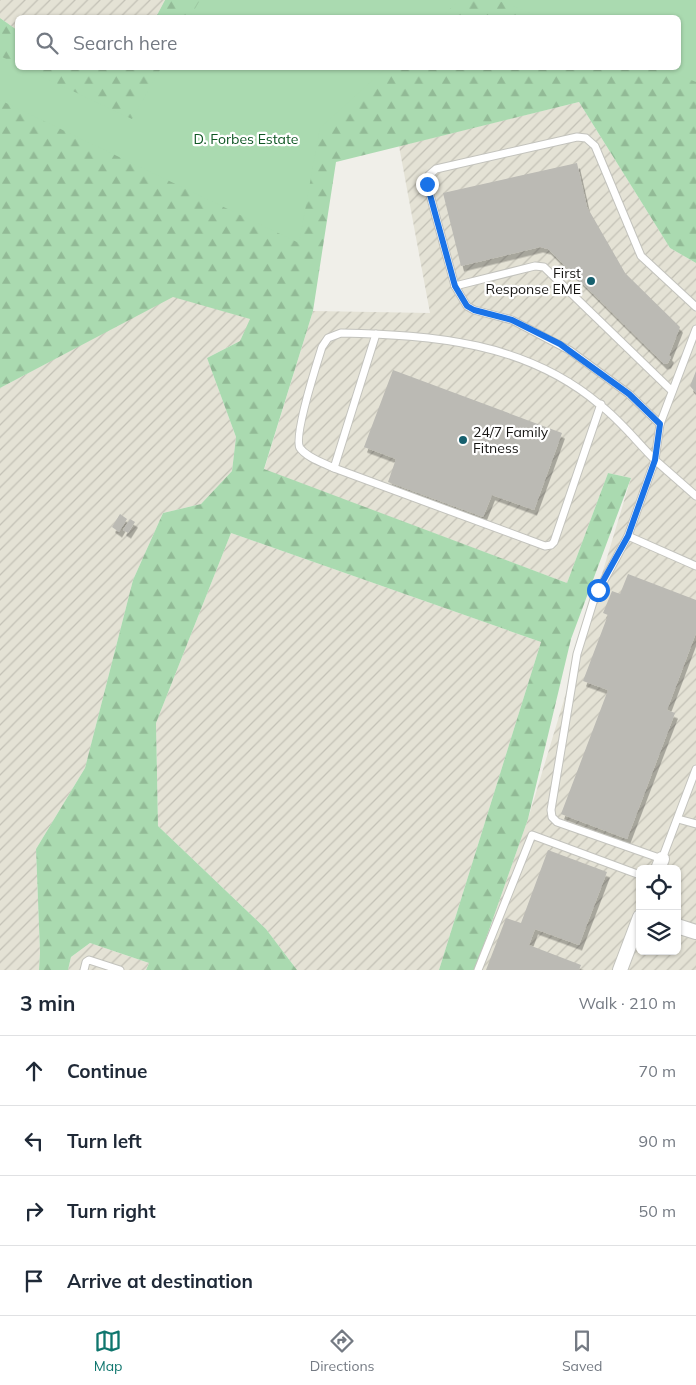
<!DOCTYPE html>
<meta charset="utf-8">
<style>
body{margin:0;font-family:Mulish,sans-serif;background:#f6f6f7;color:#1f2937}
.controls{position:absolute;right:15px;bottom:15px;display:grid;overflow:hidden;border-radius:8px;box-shadow:0 1px 4px #0004}
.controls button{width:45px;height:45px;display:grid;place-items:center;padding:0;border:0;border-bottom:1px solid #e0e1e3;background:#fff;color:#1f2937;font:25px sans-serif}
.stop{position:absolute;width:15px;height:15px;margin:-11px;border:4px solid #1a73e8;border-radius:50%;background:#fff}
.stop.end{background:#1a73e8;border-color:#fff;box-shadow:0 1px 5px #0008}
.list{margin:0;padding:0;list-style:none}
h2{display:flex;justify-content:space-between;align-items:center;height:65px;margin:0;padding:0 20px;font-size:21px}
h2 small{font-size:16px;font-weight:400;color:#747a83}
.list li{display:grid;grid-template-columns:32px 1fr auto;gap:15px;align-items:center;box-sizing:border-box;height:70px;padding:0 20px;border-top:1px solid #e0e1e3}
.list b{display:block;font-size:19px;white-space:nowrap}
.list em{font-size:16px;font-style:normal;color:#747a83}
.icon{flex:none;width:28px;height:28px;fill:none;stroke:currentColor;stroke-width:2;stroke-linecap:round;stroke-linejoin:round}
.map{position:relative;flex:none;width:696px;height:970px;overflow:hidden}
.search{position:absolute;background:#fff;box-shadow:0 1px 4px #0004;left:15px;right:15px;top:15px;height:55px;display:flex;align-items:center;gap:12px;box-sizing:border-box;padding:0 18px;border-radius:8px;color:#747a83;font-size:19px}
.sheet{height:345px;background:#fff}
nav{display:flex;justify-content:space-around;align-items:center;box-sizing:border-box;height:70px;border-top:1px solid #e0e1e3;background:#fff;font-size:14px;color:#747a83}
nav a{display:grid;justify-items:center;gap:2px}
nav .on{color:#0f766e}
.map>svg:first-child{display:block}
</style>
<div class="map">
<svg width="696" height="970" viewBox="0 0 696 970">
<defs>
<pattern id="industrial-furrows" width="10" height="10" patternUnits="userSpaceOnUse" patternTransform="scale(1.25)"><rect width="10" height="10" fill="#e4e2d5"/><path d="M-1 1l2-2M0 10L10 0M9 11l2-2" fill="none" stroke="#c3c1b6"/></pattern>
<pattern id="forest-firs" width="22" height="20" patternUnits="userSpaceOnUse" patternTransform="scale(1.25)"><rect width="22" height="20" fill="#aadab0"/><path d="M5 1l3.5 6h-7zM16 11l3.5 6h-7z" fill="#92ba96"/></pattern>
<filter id="shadow"><feDropShadow dx="3" dy="5.5" stdDeviation="0" flood-color="#0004"/></filter>
</defs>
<rect width="100%" height="100%" fill="#f0efe9"/>
<!-- industrial -->
<g fill="url(#industrial-furrows)" fill-rule="evenodd">
<polygon points="0,0 165,0 156,17 18,18 17,30 0,18"/>
<path d="M579 102 670 248 696 263V970H475L528 819 631 478 608 473 567 583 264 470 313 311 430 313 399 146ZM640 869H677V951H640Z"/>
<polygon points="173,296 251,319 240,341 207,358 236,437 232,471 201,504 163,513 133,580 85,768 36,849 40,952 39,970 0,970 0,388"/>
<polygon points="231,533 541,642 439,970 297,970 266,929 158,826 156,723"/>
<polygon points="90,943 149,963 146,970 68,970 71,957"/>
</g>
<!-- forest -->
<polygon fill="url(#forest-firs)" points="165,0 696,0 696,263 670,248 579,102 336,162 313,311 264,469 567,583 608,473 631,478 571,639 528,819 475,970 439,970 541,642 231,533 156,723 158,826 266,929 297,970 146,970 149,963 90,943 71,957 68,970 39,970 40,952 36,849 85,768 133,580 163,513 201,504 232,471 236,437 207,358 240,341 250,319 173,297 0,388 0,18 17,30 18,68 71,68 75,70 96,68 678,68 678,18 156,17"/>
<!-- green -->
<g fill="#aadab0">
<polygon points="200,0 460,0 441,17 190,17"/>
<polygon points="497,0 696,0 696,82 661,68 678,68 678,18 540,17"/>
<polygon points="0,56 17,64 18,68 24,68 132,119 161,68 386,68 320,128 299,243 0,100"/>
</g>
<!-- building -->
<g fill="#bbbab4" filter="url(#shadow)">
<polygon points="577,163 587,207 625,273 680,327 669,355 671,357 668,363 664,364 548,249 540,247 461,266 443,193"/>
<polygon points="393,370 562,433 534,510 492,495 483,517 388,482 396,459 364,447"/>
<polygon points="696,371 696,393 690,386"/>
<polygon points="120,514 127,519 119,532 112,527"/>
<polygon points="130,519 135,522 128,533 123,530"/>
<polygon points="628,574 696,600 696,633 667,710 675,713 627,839 561,814 608,690 583,681 608,615 603,613 612,591 620,594"/>
<polygon points="548,850 607,872 579,945 535,929 529,945 581,965 579,970 486,970 506,918 521,923"/>
</g>
<g fill="none" stroke-linecap="round" stroke-linejoin="round">
<defs>
<g id="lane">
<polyline points="455,286 427,184 429,175 436,169 577,137 586,138 595,146 641,256 696,307"/>
<polyline points="696,329 660,424 655,460 696,496"/>
<path d="M601 404 554 542 551 545 545 546 334 468C324 463 307 458 300 448 293 437 317 363 322 347L328 338 341 333C434 335 525 342 599 404 620 420 637 442 655 460L628 536 594 599 577 654 551 810 552 817 557 822 662 859 696 769"/>
<polyline points="660,424 629,394 569,350 512,320 474,310 467,306 455,286 535,266 544,267 672,391"/>
<polyline points="334,468 376,334"/>
<polyline points="628,536 696,566"/>
<polyline points="678,819 696,824"/>
<polyline points="84,970 86,962 89,960 120,970"/>
<polyline points="478,970 532,835 640,875"/>
</g>
<g id="street">
<polyline points="658,869 662,859"/>
<polyline points="677,926 696,932"/>
<polyline points="620,970 640,917"/>
</g>
</defs>
<!-- lane casing -->
<use href="#lane" stroke="#c3c3bd" stroke-width="9"/>
<!-- street casing -->
<use href="#street" stroke="#c3c3bd" stroke-width="16"/>
<!-- lane -->
<use href="#lane" stroke="#fff" stroke-width="7"/>
<!-- street -->
<use href="#street" stroke="#fff" stroke-width="14"/>
</g>
<g fill="none" stroke-linecap="round" stroke-linejoin="round">
<!-- route -->
<polyline stroke="#1a73e8" stroke-width="6" points="427,184 455,286 467,306 474,310 512,320 560,344 629,394 660,424 655,460 628,536 598,590"/>
</g>
<!-- markers -->
<g fill="#16606e" stroke="#fff" stroke-width="2">
<circle cx="591" cy="281" r="5"/>
<circle cx="463" cy="440" r="5"/>
</g>
<g text-anchor="middle" dominant-baseline="central" stroke-width="4.5" stroke-linejoin="round" paint-order="stroke">
<!-- park labels -->
<g font-size="14" fill="#0f5724" stroke="#fff">
<text x="246" y="139">D. Forbes Estate</text>
</g>
<!-- poi labels -->
<g font-size="14" fill="#161513" stroke="#fff" text-anchor="end">
<text x="581" y="273">First<tspan x="581" dy="16">Response EME</tspan></text>
<text x="473" y="432" text-anchor="start">24/7 Family<tspan x="473" dy="16">Fitness</tspan></text>
</g>
</g>
</svg>
<div class="controls">
<button><svg class="icon" aria-label="locate" viewBox="0 0 24 24"><circle cx="12" cy="12" r="6"/><path d="M12 2v4M12 18v4M2 12h4M18 12h4"/></svg></button>
<button><svg class="icon" aria-label="layers" viewBox="0 0 24 24"><path d="M12 4l9 5-9 5-9-5zM3 14l9 5 9-5"/></svg></button>
</div>
<div class="stop" style="left:598px;top:590px"></div>
<div class="stop end" style="left:427px;top:184px"></div>
<div class="search"><svg class="icon" aria-label="search" viewBox="0 0 24 24"><circle cx="10" cy="10" r="6"/><path d="M15 15l6 6"/></svg>Search here</div>
</div>
<section class="sheet">
<h2>3 min<small>Walk · 210 m</small></h2>
<ul class="list">
<li><svg class="icon" aria-label="ahead" viewBox="0 0 24 24"><path d="M12 20V5M6 11l6-6 6 6"/></svg><div><b>Continue</b></div><em>70 m</em></li>
<li><svg class="icon" aria-label="left" viewBox="0 0 24 24"><path d="M17 20v-9H6M10 6l-5 5 5 5"/></svg><div><b>Turn left</b></div><em>90 m</em></li>
<li><svg class="icon" aria-label="right" viewBox="0 0 24 24"><path d="M7 20v-9h11M14 6l5 5-5 5"/></svg><div><b>Turn right</b></div><em>50 m</em></li>
<li><svg class="icon" aria-label="arrive" viewBox="0 0 24 24"><path d="M6 21V4h12l-3 4 3 4H6"/></svg><div><b>Arrive at destination</b></div></li>
</ul>
</section>
<nav>
<a class="on"><svg class="icon" aria-label="map" viewBox="0 0 24 24"><path d="M3 6l6-2 6 2 6-2v14l-6 2-6-2-6 2zM9 4v14M15 6v14"/></svg>Map</a>
<a><svg class="icon" aria-label="directions" viewBox="0 0 24 24"><path d="M12 3l9 9-9 9-9-9zM9 14v-3h6M13 9l2 2-2 2"/></svg>Directions</a>
<a><svg class="icon" aria-label="saved" viewBox="0 0 24 24"><path d="M7 4h10v16l-5-4-5 4z"/></svg>Saved</a>
</nav>
